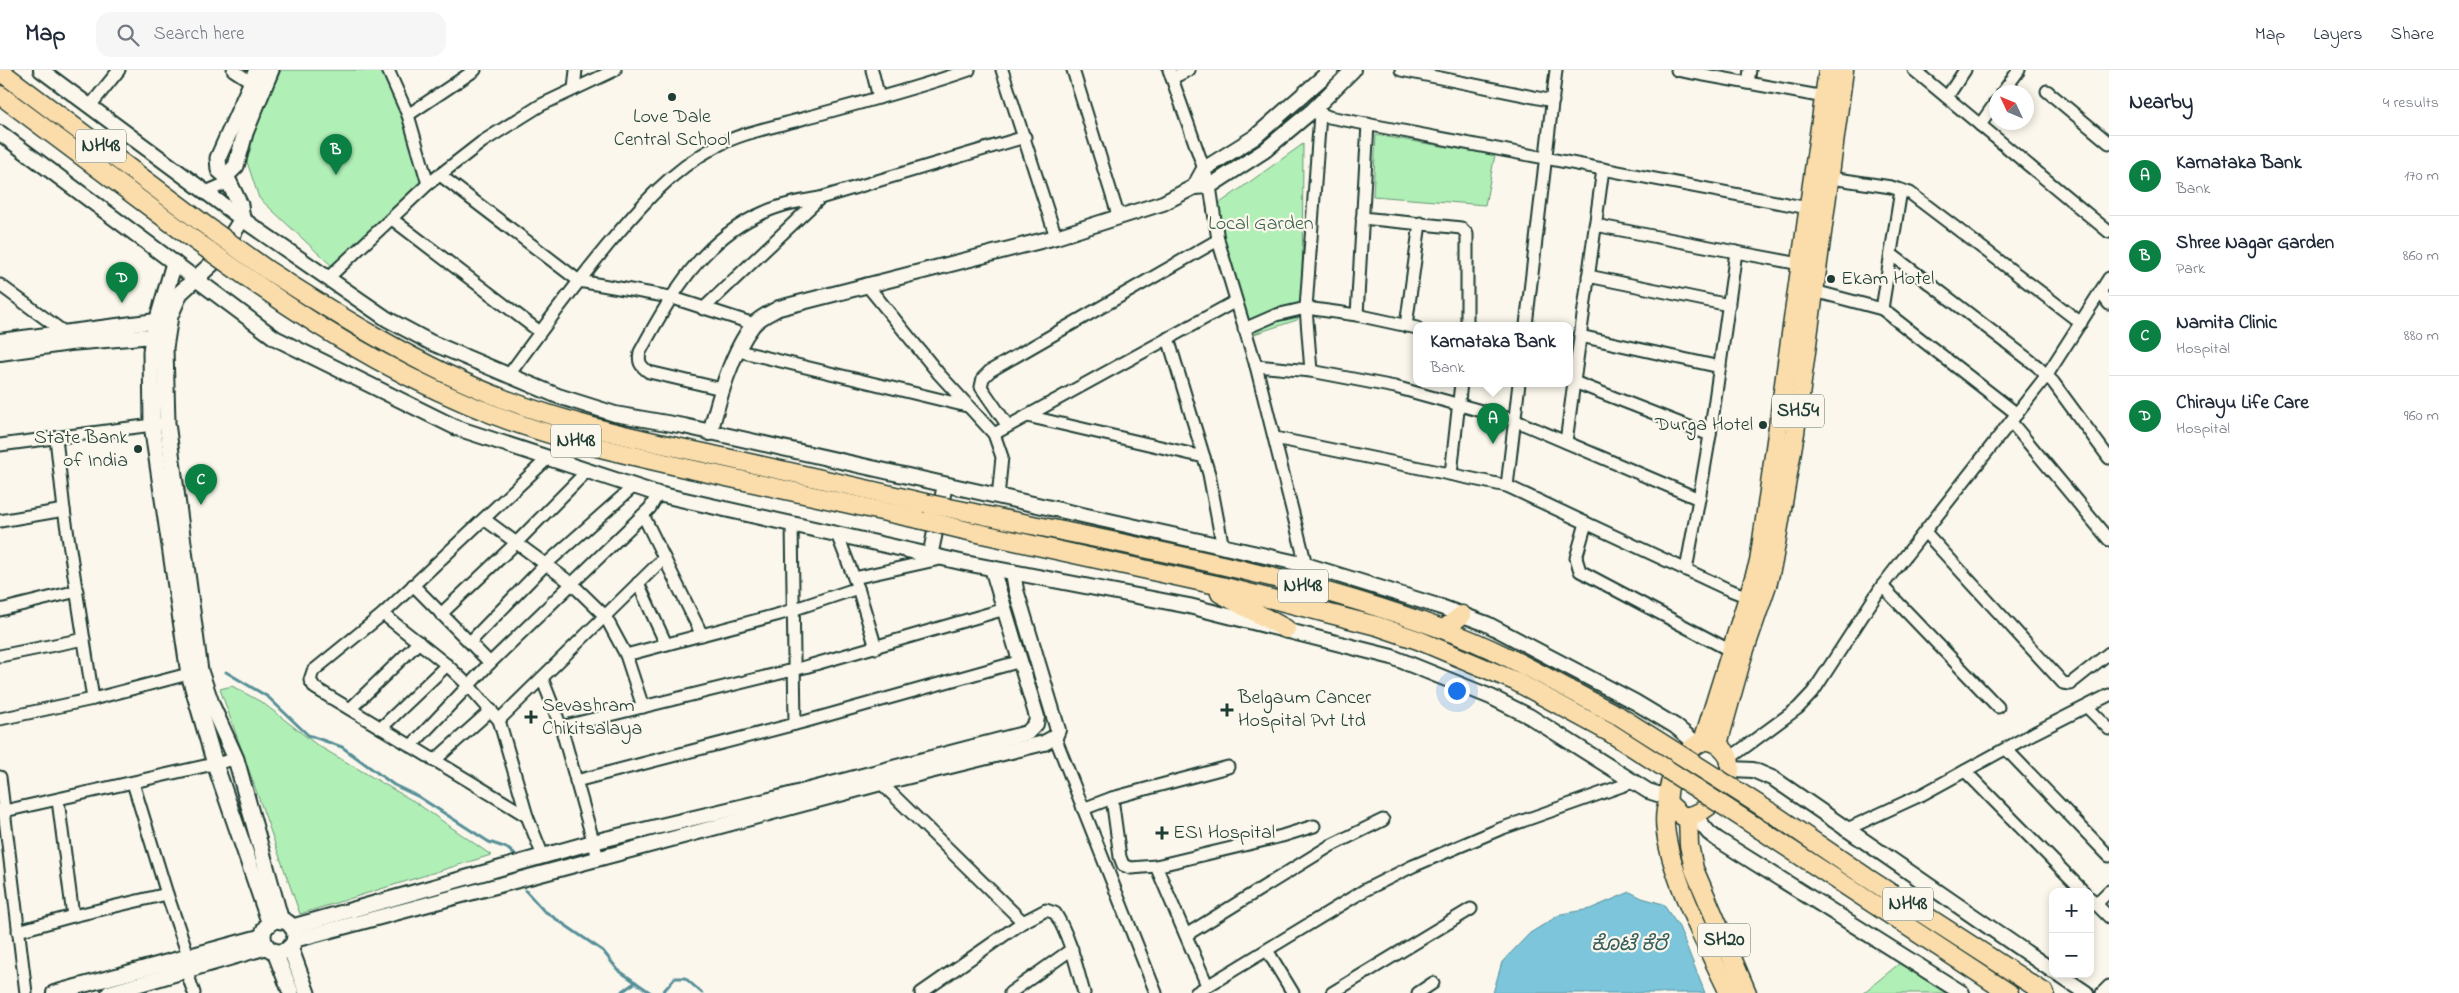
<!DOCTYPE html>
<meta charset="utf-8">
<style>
body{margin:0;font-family:"Indie Flower","Noto Sans Kannada",sans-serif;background:#f6f6f7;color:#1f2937}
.controls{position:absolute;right:15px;bottom:15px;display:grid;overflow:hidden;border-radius:10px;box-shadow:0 2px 8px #0003}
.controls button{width:45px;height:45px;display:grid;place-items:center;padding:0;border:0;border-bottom:1px solid #e0e1e3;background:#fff;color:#1f2937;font:25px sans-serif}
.compass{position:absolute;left:1989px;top:15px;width:45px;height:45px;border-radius:50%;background:#fff;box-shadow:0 2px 8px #0003;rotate:314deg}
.you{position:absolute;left:1456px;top:620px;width:18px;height:18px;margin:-12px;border:4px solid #fff;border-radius:50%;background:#1a73e8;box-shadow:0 0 0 8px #1a73e833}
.badge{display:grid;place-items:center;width:32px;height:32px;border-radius:50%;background:#0b8043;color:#fff;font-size:16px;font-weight:700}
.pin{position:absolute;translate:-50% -41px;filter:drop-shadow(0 1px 2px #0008)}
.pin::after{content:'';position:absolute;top:26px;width:18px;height:15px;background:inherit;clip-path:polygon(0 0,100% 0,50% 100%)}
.popup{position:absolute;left:1413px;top:252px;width:160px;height:65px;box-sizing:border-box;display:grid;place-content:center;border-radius:10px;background:#fff;filter:drop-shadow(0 1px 4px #0005);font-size:16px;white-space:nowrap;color:#747a83}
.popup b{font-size:19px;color:#1f2937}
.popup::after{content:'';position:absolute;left:50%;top:100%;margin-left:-10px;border:10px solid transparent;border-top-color:#fff}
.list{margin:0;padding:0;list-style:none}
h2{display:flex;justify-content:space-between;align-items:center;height:65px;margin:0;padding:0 20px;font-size:21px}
h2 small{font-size:16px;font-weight:400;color:#747a83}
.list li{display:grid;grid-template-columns:32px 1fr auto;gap:15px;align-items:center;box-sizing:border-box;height:80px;padding:0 20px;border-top:1px solid #e0e1e3}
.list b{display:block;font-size:19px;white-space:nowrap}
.list p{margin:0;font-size:16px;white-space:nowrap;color:#747a83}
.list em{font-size:16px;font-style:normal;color:#747a83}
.icon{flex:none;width:28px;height:28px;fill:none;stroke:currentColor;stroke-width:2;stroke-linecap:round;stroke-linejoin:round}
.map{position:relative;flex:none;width:2109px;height:923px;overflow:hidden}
header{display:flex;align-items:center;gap:30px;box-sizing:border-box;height:70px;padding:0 25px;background:#fff;border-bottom:1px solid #e0e1e3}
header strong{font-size:24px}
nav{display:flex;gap:28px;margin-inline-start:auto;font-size:18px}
.search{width:350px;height:45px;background:#f6f6f7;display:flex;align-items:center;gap:12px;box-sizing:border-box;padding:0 18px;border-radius:15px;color:#747a83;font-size:19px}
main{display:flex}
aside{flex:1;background:#fff}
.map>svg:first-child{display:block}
</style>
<header>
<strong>Map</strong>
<div class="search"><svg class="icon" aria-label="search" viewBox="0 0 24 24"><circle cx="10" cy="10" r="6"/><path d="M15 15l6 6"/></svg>Search here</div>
<nav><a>Map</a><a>Layers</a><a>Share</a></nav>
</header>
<main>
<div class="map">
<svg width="2109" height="923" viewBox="0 0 2109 923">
<rect width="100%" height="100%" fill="#fbf7ec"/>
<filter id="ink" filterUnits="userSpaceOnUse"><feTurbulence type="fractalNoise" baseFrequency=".02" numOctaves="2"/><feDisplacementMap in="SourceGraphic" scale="10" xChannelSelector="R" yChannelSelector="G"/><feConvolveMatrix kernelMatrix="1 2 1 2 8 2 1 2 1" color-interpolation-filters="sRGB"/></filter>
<g filter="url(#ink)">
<!-- green -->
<g fill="#b0efb6" stroke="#689675">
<polygon points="281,0 385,0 426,119 334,198 259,128 247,92 257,52"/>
<polygon points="1376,65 1495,85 1485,135 1373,126"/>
<polygon points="1303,74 1302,237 1297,250 1251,265 1213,138"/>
<polygon points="232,616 263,633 317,675 415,732 491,785 300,844 220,619"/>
<polygon points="1900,893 1946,923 1863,923"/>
</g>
<!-- water -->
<polygon fill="#7bc5db" stroke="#568f98" points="1630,822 1642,828 1663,834 1679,857 1705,923 1493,923 1502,892 1530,863 1561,844 1590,839"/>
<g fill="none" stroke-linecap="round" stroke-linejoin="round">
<!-- stream -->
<g stroke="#568f98" stroke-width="3">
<polyline points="226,602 268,627 308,665 342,677 394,715 419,727 489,772 507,778 515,785"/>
<polyline points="525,820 543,840 603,881 618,900 651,923"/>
<polyline points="620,923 636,912"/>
<polyline points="662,923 675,908 685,908 702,923"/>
</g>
<defs>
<g id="minor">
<polyline points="233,0 256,15"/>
<polyline points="388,0 408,45 475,0"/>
<polyline points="872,0 879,28"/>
<polyline points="1002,0 1056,167"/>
<polyline points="1073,0 1119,148"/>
<polyline points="1169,0 1210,116 1218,170 1256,296 1306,495"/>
<polyline points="1401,0 1553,31"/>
<polyline points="1677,0 1830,28"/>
<polyline points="1914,0 2109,162"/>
<polyline points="1172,8 1189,0"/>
<polyline points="1748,13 1750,0"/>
<polyline points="574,19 576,0"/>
<polyline points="2047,21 2109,73"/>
<polyline points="2003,22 2019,0"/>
<polyline points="1947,27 1965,0"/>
<polyline points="90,36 119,0"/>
<polyline points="1313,40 1329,47 1808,138"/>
<polyline points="408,45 428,114"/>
<polyline points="1980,55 1996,32"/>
<polyline points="440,105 579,211 670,227 754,254"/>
<polyline points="1824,107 1891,117 1910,123 2081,253"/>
<polyline points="206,122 229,112"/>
<polyline points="1362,148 1452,157 1461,158 1467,164 1467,255"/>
<polyline points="392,149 540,262"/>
<polyline points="1595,155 1736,182"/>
<polyline points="1891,184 2037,296 2053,312 2109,388"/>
<polyline points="1588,206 1729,235"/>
<polyline points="328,208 428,114 482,72 541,35 615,0"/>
<polyline points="866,214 939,304 994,364 1002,387 998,427"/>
<polyline points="0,215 65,263"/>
<polyline points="1814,221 1882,239 2017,344"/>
<polyline points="2100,222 2109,234"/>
<polyline points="703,239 820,128"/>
<polyline points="1882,239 1901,120"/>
<polyline points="1357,245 1368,54"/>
<polyline points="1526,255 1556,0"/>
<polyline points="1406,256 1420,153"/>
<polyline points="1244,259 1276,245 1306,238 1320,44"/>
<polyline points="1580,266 1720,297"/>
<polyline points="1168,268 1209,404 1223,478"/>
<polyline points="739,281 967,336"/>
<polyline points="1256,296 1311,301 1395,317 1514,350 1699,429 1686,500"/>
<polyline points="1311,301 1306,238 1357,245 1417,258"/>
<path d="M508 306C540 262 572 219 607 176 639 138 670 101 715 77 742 62 775 57 805 48 860 33 915 19 969 0"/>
<polyline points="1574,312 1603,99"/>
<polyline points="1519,313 1507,416 1725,518"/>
<path d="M722 319 649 302C640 296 638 292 640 282 670 226 703 168 765 142 782 134 802 131 820 128L1025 67"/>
<polyline points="1027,346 1204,387"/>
<polyline points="2011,352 2109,470"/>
<polyline points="1008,356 981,317 983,308 990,301 1218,170"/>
<polyline points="994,364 1236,231"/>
<polyline points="1710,365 1736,182 1800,194"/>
<polyline points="56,368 64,440 93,629 196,602"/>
<polyline points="1275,368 1507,416"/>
<polyline points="1566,372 1574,312 1710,365 1699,429"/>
<polyline points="0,375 160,354"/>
<polyline points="1451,404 1461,313"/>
<polyline points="643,445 702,565"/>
<polyline points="484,449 571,513 605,546 626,585 780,544 858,518"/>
<polyline points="0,451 64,440"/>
<polyline points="1586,453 1576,488 1580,501 1731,581"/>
<polyline points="792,454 795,654"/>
<polyline points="1925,462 2063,613 2070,614 2109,583"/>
<polyline points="837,464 858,518 876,578"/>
<polyline points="854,508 940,489"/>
<polyline points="638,513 666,574"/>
<polyline points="413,515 490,593"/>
<polyline points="1882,516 1998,637"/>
<polyline points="1730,520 1753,529"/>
<polyline points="0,540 77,521"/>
<polyline points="383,544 447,595 469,616 499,650 527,746 543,786"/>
<polyline points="441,544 515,474 586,402"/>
<polyline points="470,572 545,495 633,417"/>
<polyline points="626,585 643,637"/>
<polyline points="0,586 84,569"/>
<polyline points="542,608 561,657"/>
<polyline points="2087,637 2109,659"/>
<polyline points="350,639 419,572"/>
<polyline points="0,649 93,629"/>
<polyline points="499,650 664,488"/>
<polyline points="381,658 447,595"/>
<polyline points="1055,667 1156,923"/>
<polyline points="411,676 490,593 650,438 658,424"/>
<polyline points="2006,679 2109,786"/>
<polyline points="1730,688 1798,638 1813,622 1882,516 2047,305 2109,208"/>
<polyline points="434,691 491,640"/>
<polyline points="1965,701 2084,822"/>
<polyline points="0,707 26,923"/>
<polyline points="576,711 807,651 1021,591"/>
<polyline points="881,713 1023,852"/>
<polyline points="1112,728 1120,787 1123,795 1131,798 1156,796 1282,766 1314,756"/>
<polyline points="58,730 73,846 167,824 133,713"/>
<polyline points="1083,739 1112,728 1228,697"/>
<polyline points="0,742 236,689"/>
<polyline points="527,746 315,618 310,610 313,601 383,544 547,389"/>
<polyline points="1845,760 1923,724 2034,663 2109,625"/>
<polyline points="598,788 561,657 805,597 1005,539"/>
<polyline points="1156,796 1207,915"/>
<polyline points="167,824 188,885"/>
<polyline points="2090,828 2109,847"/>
<polyline points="2096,834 2109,821"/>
<polyline points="18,861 73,846"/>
<polyline points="1186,865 1330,776 1383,750"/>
<polyline points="1267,880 1293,923"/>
<polyline points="186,900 194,923"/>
<path d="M921 923 1023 852 1046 840 1055 843C1070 867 1076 895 1084 923"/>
<polyline points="1010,923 1072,879"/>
<polyline points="1196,923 1365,820 1413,796 1500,759 1633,712"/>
<polyline points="1332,923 1471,839"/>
<polyline points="1418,923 1433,913"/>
<polyline points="2102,923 2109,916"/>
</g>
<g id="tertiary">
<polyline points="41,0 242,149 387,249 430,272 558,326 615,344 684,356 1306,495 1441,537 1487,554 1635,632 1675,656 1697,674"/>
<polyline points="0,63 275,268 457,358 658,424 965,493 1189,536 1392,587 1491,627 1529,646 1648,721 1667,727"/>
<polyline points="1194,117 1210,116 1264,81 1313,40 1353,0"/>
<polyline points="0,271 156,251"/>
<polyline points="0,283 70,273 153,266"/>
<path d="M710 363C719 329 731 283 753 255 760 247 770 243 779 238L1056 167 1163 133 1194 117 1204 99 1255 67 1331 0"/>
<polyline points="930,486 945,415"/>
<polyline points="1732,699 1753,700 1774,709 2053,901"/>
<polyline points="1694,745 1709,763 1717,769 1962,923"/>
<polyline points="291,857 593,772 778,728 1027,663 1036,654 1037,647 992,498"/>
<polyline points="294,870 881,713 1044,673 1055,667 1058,660 1016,520 1013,502"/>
<polyline points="2058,904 2086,923"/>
<polyline points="54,923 263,866"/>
<polyline points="109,923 267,877"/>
</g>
<g id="secondary">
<polyline points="257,0 218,88 219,100 226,106 240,135 242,149 216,190 180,223 170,246 165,278 167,353 200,601 212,636 236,689 281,851"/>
<polyline points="226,106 236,96 245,63 271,0"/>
<polyline points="174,193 153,266 151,282 152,355 189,604 215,694 270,854"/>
<circle cx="279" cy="866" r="16"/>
<polyline points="290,877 307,923"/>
<polyline points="275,882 291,923"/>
</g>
<g id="primary">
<polyline points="1703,671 1759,492 1828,0"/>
<path d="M1703 671C1710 670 1715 672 1721 677 1748 700 1710 749 1682 746L1668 733C1665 712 1684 680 1703 671Z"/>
<polyline points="1718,674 1742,588 1768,512 1773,491 1795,363 1844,0"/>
<path d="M1668 733C1651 772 1711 884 1729 923"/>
<polyline points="1688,746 1689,775 1694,799 1747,923"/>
</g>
<g id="trunk">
<polyline points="0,1 201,152"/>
<polyline points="0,25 190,167"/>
<path d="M266 199C342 248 419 296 504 329 575 356 649 371 722 387 790 402 858 417 925 433"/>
<path d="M255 213C330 266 411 313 497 346 559 370 625 384 690 399 769 417 848 434 927 451"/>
<path d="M969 442C1127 475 1290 503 1442 559 1504 581 1561 616 1619 646"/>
<polyline points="964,460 1221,516 1377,556 1418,570 1515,611 1609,662"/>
<polyline points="1220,523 1286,559"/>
<polyline points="1444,559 1462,545"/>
<polyline points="1772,743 1866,807 2045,923"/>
<polyline points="1761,760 2009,923"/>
</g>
</defs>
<!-- minor casing -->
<use href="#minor" stroke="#1f3d34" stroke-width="15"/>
<!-- tertiary casing -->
<use href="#tertiary" stroke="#1f3d34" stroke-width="18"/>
<!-- secondary casing -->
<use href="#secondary" stroke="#1f3d34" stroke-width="19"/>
<!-- primary casing -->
<use href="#primary" stroke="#1f3d34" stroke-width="21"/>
<!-- trunk casing -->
<use href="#trunk" stroke="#1f3d34" stroke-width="21"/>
<!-- minor -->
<use href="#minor" stroke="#fbf7ec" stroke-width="11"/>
<!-- tertiary -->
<use href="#tertiary" stroke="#fbf7ec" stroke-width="14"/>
<!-- secondary -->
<use href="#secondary" stroke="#fbf7ec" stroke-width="15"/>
<!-- primary -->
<use href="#primary" stroke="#fbddab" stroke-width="18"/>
<!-- trunk -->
<use href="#trunk" stroke="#fbddab" stroke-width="18"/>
<defs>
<g id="trunk-bridge">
<polyline points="201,152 266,199"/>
<polyline points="190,167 255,213"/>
<polyline points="925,433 969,442"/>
<polyline points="927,451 964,460"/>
<polyline points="1619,646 1772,743"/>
<polyline points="1609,662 1761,760"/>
</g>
</defs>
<!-- trunk-bridge casing -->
<use href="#trunk-bridge" stroke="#1f3d34" stroke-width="21" stroke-linecap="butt"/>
<!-- trunk-bridge -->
<use href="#trunk-bridge" stroke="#fbddab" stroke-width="18"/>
</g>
</g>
<!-- markers -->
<g fill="#1f3d34" stroke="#fbf7ec" stroke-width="2">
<circle cx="672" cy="27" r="5"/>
<circle cx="1831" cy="209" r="5"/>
<circle cx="1763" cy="355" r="5"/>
<circle cx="138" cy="379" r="5"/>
<path d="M1224.5 632.5h5v5h5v5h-5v5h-5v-5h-5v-5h5z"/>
<path d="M528.5 639.5h5v5h5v5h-5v5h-5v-5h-5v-5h5z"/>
<path d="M1159.5 755.5h5v5h5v5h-5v5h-5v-5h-5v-5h5z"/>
</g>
<g text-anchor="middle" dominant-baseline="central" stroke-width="4.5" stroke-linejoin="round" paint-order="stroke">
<!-- shield labels -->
<g fill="#fbf7ec" stroke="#61756b" stroke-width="1">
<rect x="76" y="59.5" width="50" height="33" rx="4"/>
<rect x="1772" y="324.5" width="52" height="33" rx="4"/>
<rect x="551" y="354.5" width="50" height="33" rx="4"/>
<rect x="1278" y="499.5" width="50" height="33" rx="4"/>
<rect x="1883" y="817.5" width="50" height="33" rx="4"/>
<rect x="1698" y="853.5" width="52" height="33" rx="4"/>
</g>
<g font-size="19" font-weight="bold" fill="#1f3d34">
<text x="101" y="76">NH48</text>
<text x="1798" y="341">SH54</text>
<text x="576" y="371">NH48</text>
<text x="1303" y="516">NH48</text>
<text x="1908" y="834">NH48</text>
<text x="1724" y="870">SH20</text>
</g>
<!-- poi labels -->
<g font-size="20" fill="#1f3d34" stroke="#fbf7ec" text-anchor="start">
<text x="672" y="47" text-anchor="middle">Love Dale<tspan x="672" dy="23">Central School</tspan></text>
<text x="1841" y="209">Ekam Hotel</text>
<text x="1753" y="355" text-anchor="end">Durga Hotel</text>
<text x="128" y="368" text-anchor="end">State Bank<tspan x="128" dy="23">of India</tspan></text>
<text x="1238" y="628">Belgaum Cancer<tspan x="1238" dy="23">Hospital Pvt Ltd</tspan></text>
<text x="542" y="636">Sevashram<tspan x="542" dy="23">Chikitsalaya</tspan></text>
<text x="1173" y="763">ESI Hospital</text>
</g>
<!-- park labels -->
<g font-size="20" fill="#3c614e" stroke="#fbf7ec">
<text x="1261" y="154">Local Garden</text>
</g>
<!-- water labels -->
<g font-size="21" font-style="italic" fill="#365f5e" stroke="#fbf7ec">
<text x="1629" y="875">ಕೊಟೆ ಕೆರೆ</text>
</g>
</g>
</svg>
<div class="controls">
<button>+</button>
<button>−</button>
</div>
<svg class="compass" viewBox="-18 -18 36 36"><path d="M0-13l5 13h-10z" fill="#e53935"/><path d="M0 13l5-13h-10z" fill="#747a83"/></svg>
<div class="you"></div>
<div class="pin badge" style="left:1493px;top:374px">A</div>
<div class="popup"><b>Karnataka Bank</b>Bank</div>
<div class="pin badge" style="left:336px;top:105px">B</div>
<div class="pin badge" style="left:201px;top:435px">C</div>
<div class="pin badge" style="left:122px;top:233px">D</div>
</div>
<aside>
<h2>Nearby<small>4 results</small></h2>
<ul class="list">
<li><span class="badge">A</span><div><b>Karnataka Bank</b><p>Bank</p></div><em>170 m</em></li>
<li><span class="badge">B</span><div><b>Shree Nagar Garden</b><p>Park</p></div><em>860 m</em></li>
<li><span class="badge">C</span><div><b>Namita Clinic</b><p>Hospital</p></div><em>880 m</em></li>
<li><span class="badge">D</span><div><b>Chirayu Life Care</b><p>Hospital</p></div><em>960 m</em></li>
</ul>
</aside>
</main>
